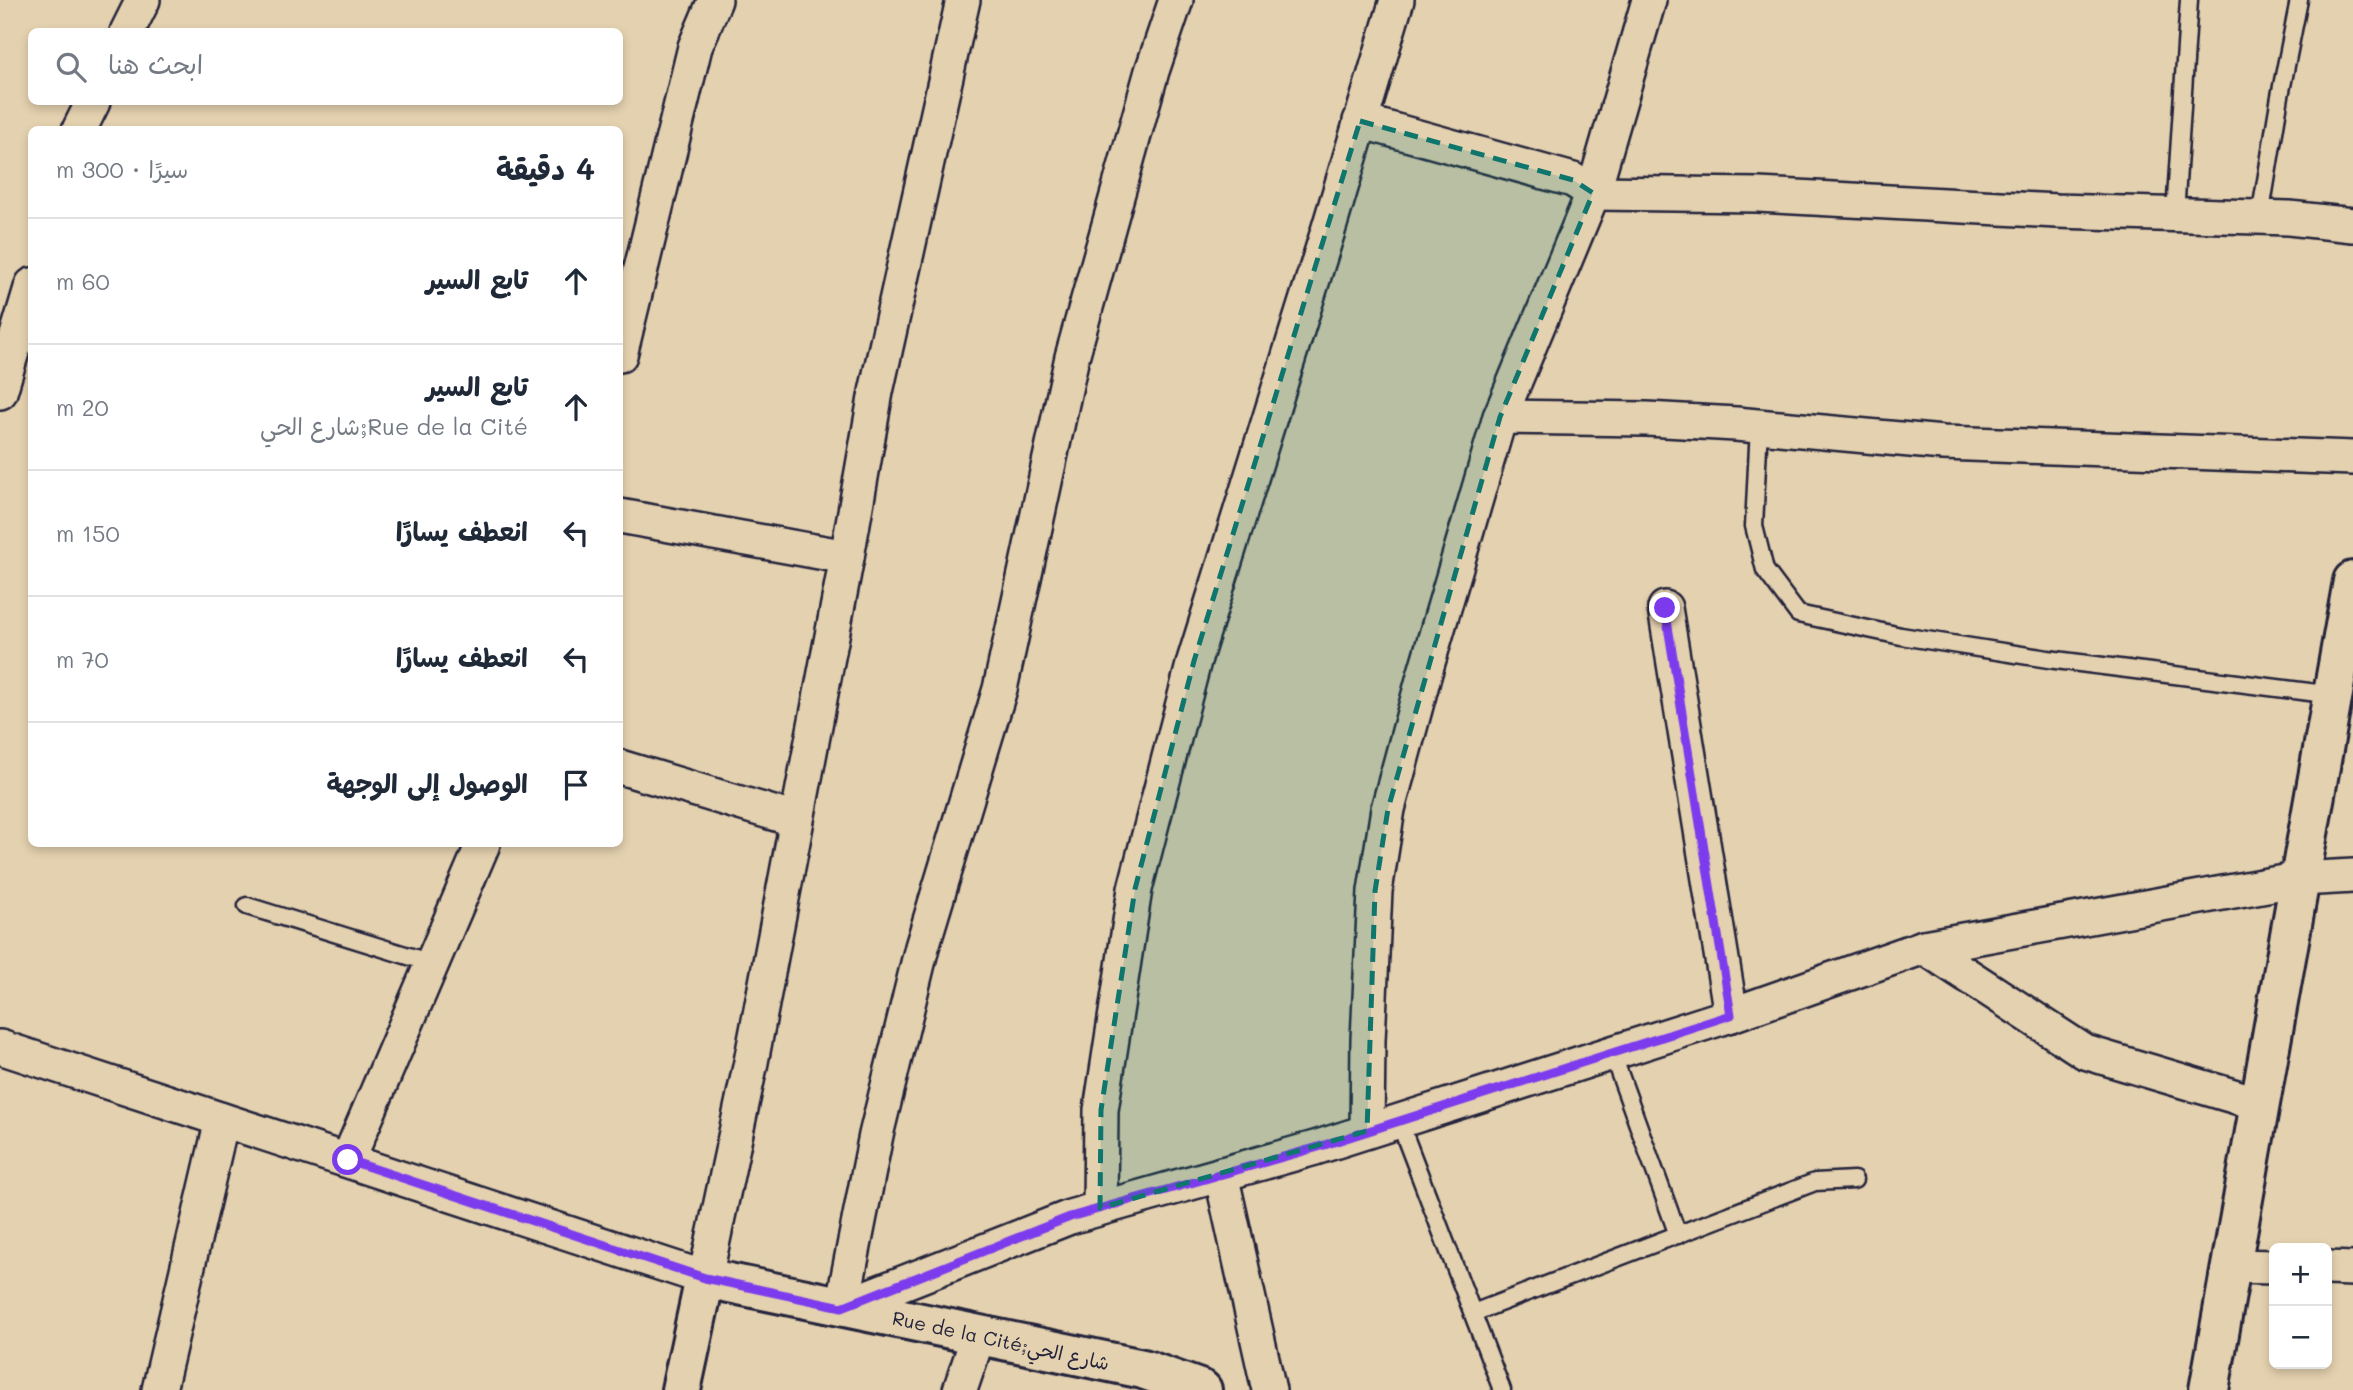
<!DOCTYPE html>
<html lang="ar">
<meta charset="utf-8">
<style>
body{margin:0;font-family:Mali,"Playpen Sans Arabic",sans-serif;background:#f2f2f3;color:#1f2937;direction:rtl}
.controls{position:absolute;right:21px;bottom:21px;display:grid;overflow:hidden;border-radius:10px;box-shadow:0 4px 10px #0003}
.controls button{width:63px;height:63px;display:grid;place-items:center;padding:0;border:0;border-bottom:2px solid #e0e1e3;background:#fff;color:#1f2937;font:35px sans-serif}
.stop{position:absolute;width:21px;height:21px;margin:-16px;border:5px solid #7c3aed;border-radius:50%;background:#fff}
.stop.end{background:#7c3aed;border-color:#fff;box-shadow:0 2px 7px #0008}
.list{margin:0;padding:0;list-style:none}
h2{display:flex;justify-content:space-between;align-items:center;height:91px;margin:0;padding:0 28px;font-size:30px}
h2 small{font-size:23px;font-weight:400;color:#747a83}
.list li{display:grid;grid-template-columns:46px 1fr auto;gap:21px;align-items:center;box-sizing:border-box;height:126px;padding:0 28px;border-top:2px solid #e0e1e3}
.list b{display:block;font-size:26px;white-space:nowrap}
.list p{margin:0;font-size:23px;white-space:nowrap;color:#747a83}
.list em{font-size:23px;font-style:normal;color:#747a83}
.icon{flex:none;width:38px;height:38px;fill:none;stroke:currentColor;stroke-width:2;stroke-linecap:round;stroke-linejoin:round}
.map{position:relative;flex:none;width:2353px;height:1390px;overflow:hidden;direction:ltr}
.search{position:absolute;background:#fff;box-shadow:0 4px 10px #0003;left:28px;top:28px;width:595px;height:77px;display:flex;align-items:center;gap:18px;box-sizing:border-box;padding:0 24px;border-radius:10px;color:#747a83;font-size:26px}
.panel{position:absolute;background:#fff;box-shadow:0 4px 10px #0003;left:28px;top:126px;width:595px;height:721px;border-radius:10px;direction:rtl}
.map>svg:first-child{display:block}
</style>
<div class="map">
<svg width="2353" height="1390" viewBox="0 0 2353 1390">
<rect width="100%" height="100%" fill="#e4d1af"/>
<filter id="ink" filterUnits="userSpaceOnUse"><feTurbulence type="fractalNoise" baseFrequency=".0143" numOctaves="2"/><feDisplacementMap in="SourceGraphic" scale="14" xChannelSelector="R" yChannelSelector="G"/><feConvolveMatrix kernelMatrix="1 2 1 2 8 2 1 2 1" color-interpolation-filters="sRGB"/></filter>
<g filter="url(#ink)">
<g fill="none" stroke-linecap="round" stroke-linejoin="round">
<defs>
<g id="service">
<polyline points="2175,214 2189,0"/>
<polyline points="2260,217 2280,96 2299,0"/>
<polyline points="1759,426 1754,526 1765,570 1798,614 1901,636 2048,659 2333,695"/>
<polyline points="247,906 431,963"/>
<polyline points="1612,1053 1678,1235"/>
<polyline points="1399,1121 1502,1390"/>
<polyline points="1473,1313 1815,1182 1854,1180"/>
</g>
<g id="minor">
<polyline points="127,32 143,0"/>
<polyline points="1360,121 1573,180 1593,193 1758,195 2057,211 2289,218 2353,225"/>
<polyline points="79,130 93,102"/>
<polyline points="620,355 695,47 715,0"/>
<polyline points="0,392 32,285"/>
<polyline points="1500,417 1647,419 1736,424 1943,443 2353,458"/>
<polyline points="620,516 847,557"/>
<polyline points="1665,608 1731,1015"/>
<polyline points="620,767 796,820"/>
<polyline points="1924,947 2085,1052 2260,1104"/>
<polyline points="0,1047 705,1278 751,1062 847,557 876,392 963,0"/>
<polyline points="1367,1131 1368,1040 1375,891 1388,809 1424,676 1500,417 1593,193 1649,0"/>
<polyline points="348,1160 483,844"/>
<polyline points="1221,1174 1269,1390"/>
<polyline points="1100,1208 1101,1110 1135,889 1194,661 1328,231 1397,0"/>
<polyline points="2231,1266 2274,1267"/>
<polyline points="2327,1268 2353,1269"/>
<polyline points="842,1307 1070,1217 1315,1148 1731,1015 1924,947 2300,879 2353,876"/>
<polyline points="842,1307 876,1135 922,947 1000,689 1072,357 1152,71 1176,0"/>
<polyline points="159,1390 222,1120"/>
<polyline points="960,1390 979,1334"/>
</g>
<g id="tertiary">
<polyline points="681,1390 705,1278 1143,1369 1202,1390"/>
<polyline points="2209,1390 2353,581"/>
</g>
</defs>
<!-- service casing -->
<use href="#service" stroke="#22223b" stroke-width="21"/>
<!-- minor casing -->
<use href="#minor" stroke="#22223b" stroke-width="38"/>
<!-- tertiary casing -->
<use href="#tertiary" stroke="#22223b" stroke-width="44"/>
<!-- service -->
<use href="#service" stroke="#e4d1af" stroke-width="16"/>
<!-- minor -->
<use href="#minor" stroke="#e4d1af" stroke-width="33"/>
<!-- tertiary -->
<use href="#tertiary" stroke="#e4d1af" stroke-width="38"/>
</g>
</g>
<g fill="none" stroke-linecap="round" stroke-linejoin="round" filter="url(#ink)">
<!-- route -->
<polyline stroke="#7c3aed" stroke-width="9" points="348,1160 705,1278 842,1307 1070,1217 1315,1148 1731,1015 1665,608"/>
</g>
<!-- marked area -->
<path fill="#0f766e" fill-opacity="0.2" stroke="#0f766e" stroke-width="5" stroke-dasharray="14 9" stroke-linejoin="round" d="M1360 121 1573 180 1593 193 1500 417 1388 809 1375 891 1367 1131 1100 1208 1101 1110 1135 889 1194 661Z"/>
<g text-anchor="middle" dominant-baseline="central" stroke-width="6" stroke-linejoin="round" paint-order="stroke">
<!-- street labels -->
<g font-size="19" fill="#22223b" stroke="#e4d1af">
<text transform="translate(1001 1340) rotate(12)">Rue de la Cité;شارع الحي</text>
</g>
</g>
</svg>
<div class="controls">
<button>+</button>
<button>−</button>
</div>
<div class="stop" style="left:348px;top:1160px"></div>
<div class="stop end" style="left:1665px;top:608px"></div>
<div class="search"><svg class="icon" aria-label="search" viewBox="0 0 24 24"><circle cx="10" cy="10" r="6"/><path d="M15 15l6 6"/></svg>ابحث هنا</div>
<section class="panel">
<h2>4 دقيقة<small>سيرًا · 300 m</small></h2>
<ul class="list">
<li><svg class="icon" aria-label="ahead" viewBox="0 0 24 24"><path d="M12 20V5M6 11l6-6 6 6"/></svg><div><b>تابع السير</b></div><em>60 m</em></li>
<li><svg class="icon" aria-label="ahead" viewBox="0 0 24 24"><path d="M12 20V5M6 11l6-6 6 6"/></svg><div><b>تابع السير</b><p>Rue de la Cité;شارع الحي</p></div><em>20 m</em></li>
<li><svg class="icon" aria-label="left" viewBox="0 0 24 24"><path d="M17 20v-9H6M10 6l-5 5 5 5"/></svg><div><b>انعطف يسارًا</b></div><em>150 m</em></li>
<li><svg class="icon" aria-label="left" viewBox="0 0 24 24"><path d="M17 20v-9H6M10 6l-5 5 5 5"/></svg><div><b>انعطف يسارًا</b></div><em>70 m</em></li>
<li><svg class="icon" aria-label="arrive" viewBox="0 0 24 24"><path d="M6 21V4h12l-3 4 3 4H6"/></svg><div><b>الوصول إلى الوجهة</b></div></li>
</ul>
</section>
</div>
